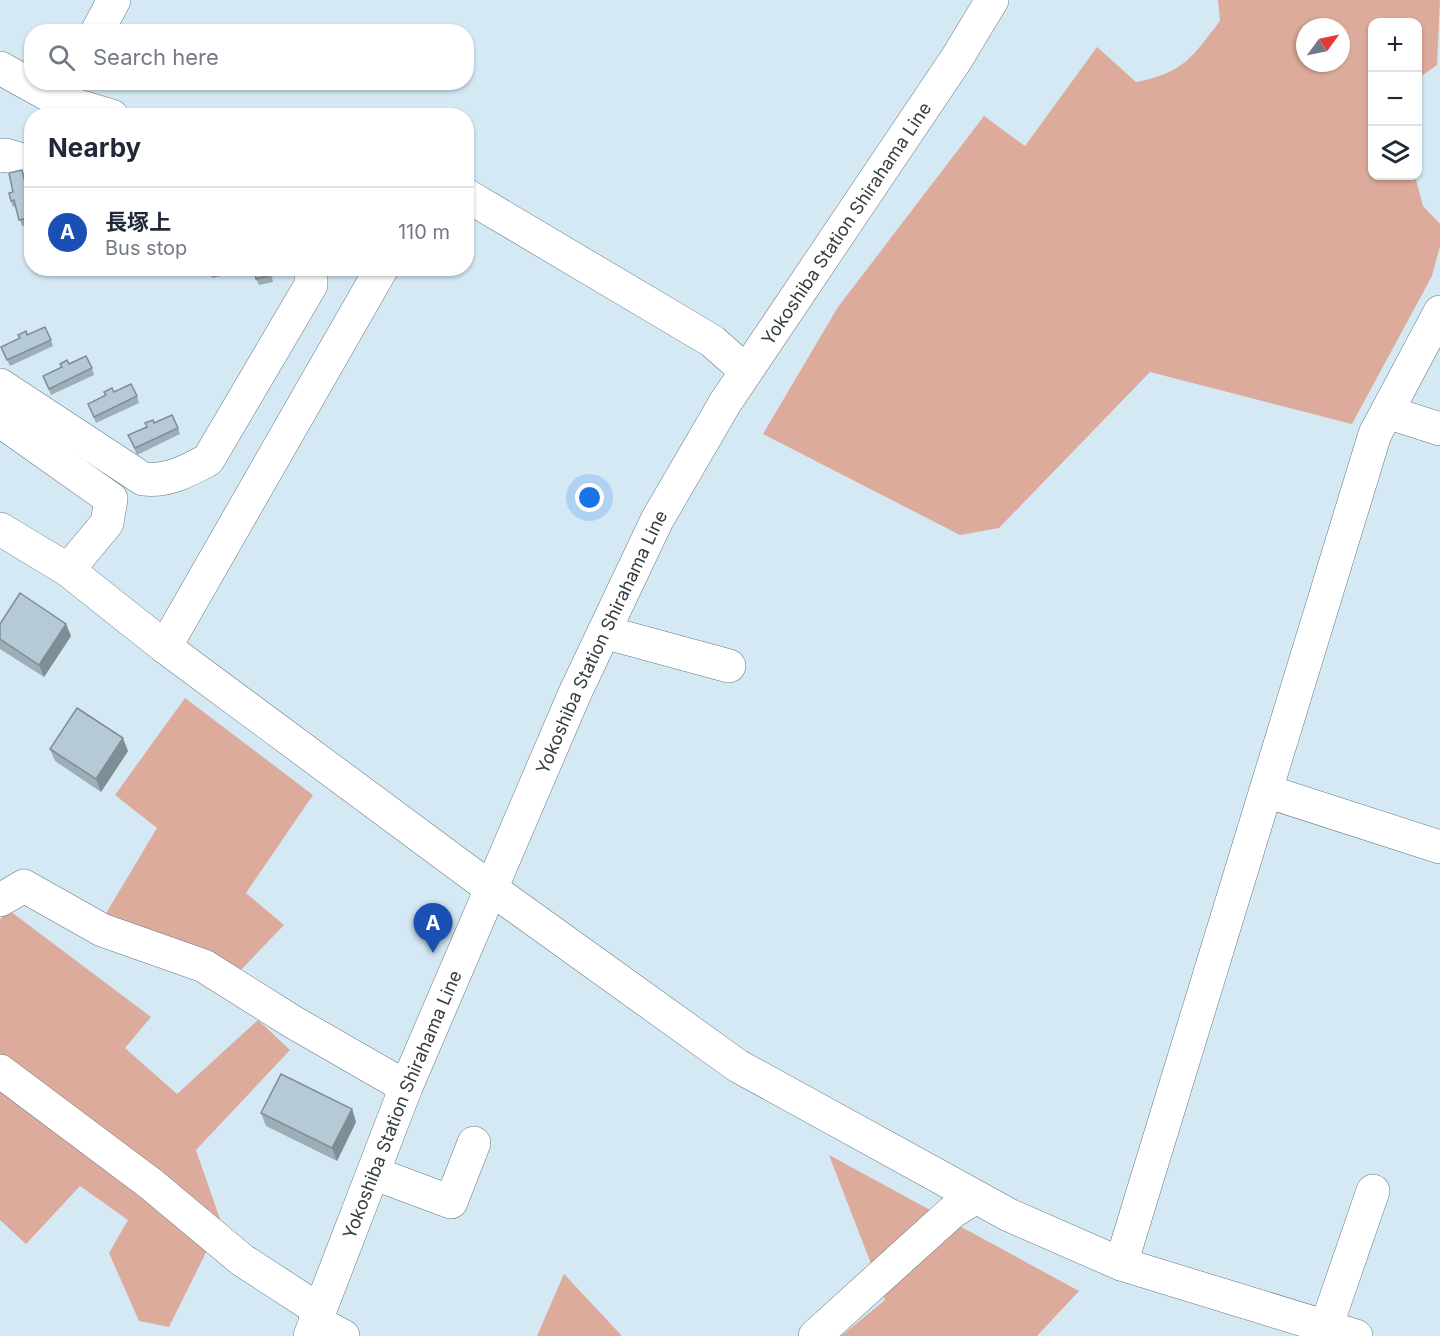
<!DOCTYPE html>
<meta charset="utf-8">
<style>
body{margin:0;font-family:Inter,"Noto Sans JP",sans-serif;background:#f2f2f3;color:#1f2937}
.controls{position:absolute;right:18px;top:18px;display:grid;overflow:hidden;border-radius:12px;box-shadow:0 2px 4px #0004}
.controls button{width:54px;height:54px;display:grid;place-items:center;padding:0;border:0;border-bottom:2px solid #e0e1e3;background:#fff;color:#1f2937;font:30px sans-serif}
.compass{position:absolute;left:1296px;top:18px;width:54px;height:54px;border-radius:50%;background:#fff;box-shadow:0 2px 4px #0004;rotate:57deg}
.you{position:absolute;left:590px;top:498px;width:21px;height:21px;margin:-15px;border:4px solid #fff;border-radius:50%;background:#1a73e8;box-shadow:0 0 0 9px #1a73e833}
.badge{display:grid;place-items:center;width:39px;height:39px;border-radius:50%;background:#ea580c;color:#fff;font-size:20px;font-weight:700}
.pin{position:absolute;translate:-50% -50px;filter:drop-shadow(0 2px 3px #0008)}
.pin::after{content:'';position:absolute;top:32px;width:21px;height:18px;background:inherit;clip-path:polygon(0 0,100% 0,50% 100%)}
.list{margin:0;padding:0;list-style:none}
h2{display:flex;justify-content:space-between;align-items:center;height:78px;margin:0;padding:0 24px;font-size:26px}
h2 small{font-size:20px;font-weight:400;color:#747a83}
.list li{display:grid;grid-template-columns:39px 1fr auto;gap:18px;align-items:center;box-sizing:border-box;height:90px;padding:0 24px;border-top:2px solid #e0e1e3}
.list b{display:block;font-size:22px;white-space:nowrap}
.list p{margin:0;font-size:20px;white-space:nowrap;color:#747a83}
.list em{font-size:20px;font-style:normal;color:#747a83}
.icon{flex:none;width:33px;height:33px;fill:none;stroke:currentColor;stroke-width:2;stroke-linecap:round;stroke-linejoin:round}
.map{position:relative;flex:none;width:1440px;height:1336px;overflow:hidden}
.search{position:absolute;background:#fff;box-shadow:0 2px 4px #0004;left:24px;top:24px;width:450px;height:66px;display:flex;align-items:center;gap:15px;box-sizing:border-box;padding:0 21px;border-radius:24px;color:#747a83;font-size:22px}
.panel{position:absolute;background:#fff;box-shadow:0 2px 4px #0004;left:24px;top:108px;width:450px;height:168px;border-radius:24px}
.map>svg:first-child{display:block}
</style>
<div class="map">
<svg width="1440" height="1336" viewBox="0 0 1440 1336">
<rect width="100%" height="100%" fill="#d5e9f5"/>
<!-- forest -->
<g fill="#dcab9b" fill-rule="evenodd">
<path d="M1218 0H1440L1437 65 1420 77 1418 82V22H1372V176H1415L1423 206 1440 224V246L1432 276 1352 424 1150 372 999 528 960 535 763 434 838 307 984 116 1025 146 1097 47 1136 82C1184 73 1192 57 1220 21ZM1305 27H1341V63H1305Z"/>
<polygon points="185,698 313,795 246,893 284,925 240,971 211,951 178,969 102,920 157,828 115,795"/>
<polygon points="10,911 151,1017 125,1048 177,1094 258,1020 290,1050 196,1150 221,1222 169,1327 139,1321 109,1253 128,1220 80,1186 26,1244 0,1220 0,919"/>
<polygon points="829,1155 1079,1291 1037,1336 841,1336 885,1300"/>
<polygon points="564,1274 622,1336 537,1336"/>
</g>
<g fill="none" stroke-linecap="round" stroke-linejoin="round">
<defs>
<g id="minor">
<polyline points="97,32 114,0"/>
<polyline points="0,68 58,100 112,116"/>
<polyline points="0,156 6,155 32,163"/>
<polyline points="466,195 712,341 746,371"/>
<path d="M0 385 143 479C167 482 187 471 208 460L311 285V268"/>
<polyline points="1387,412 1440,429"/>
<polyline points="0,417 2,422 111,499 107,523 68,570"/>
<polyline points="0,529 68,570 165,647 493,890 738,1066 1009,1215 1121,1264 1356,1336"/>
<polyline points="604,632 729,666"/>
<polyline points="165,647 382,268"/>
<polyline points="1266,791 1440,847"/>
<polyline points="0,900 24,886 102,930 204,966 293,1022 406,1087"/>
<polyline points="0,1071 151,1184 242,1260 319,1310"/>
<polyline points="373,1173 451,1202 474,1143"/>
<polyline points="1121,1264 1375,434 1440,312"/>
<polyline points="315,1321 343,1336"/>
<polyline points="1326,1327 1373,1191"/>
<polyline points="815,1336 952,1212 976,1197"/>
</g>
<g id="major">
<path id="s1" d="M310 1336 406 1087 575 693 657 520 725 403 957 58 992 0"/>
</g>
</defs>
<!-- minor casing -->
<use href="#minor" stroke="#667983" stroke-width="34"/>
<!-- major casing -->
<use href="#major" stroke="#667983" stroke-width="34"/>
<!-- minor -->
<use href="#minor" stroke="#fff" stroke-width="33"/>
<!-- major -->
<use href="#major" stroke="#fff" stroke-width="33"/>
</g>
<!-- wall -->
<g fill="#9caeb7">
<polygon points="25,176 32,205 32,224 22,226 16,206 13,207 11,201 13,192"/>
<polygon points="166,268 178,268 167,272"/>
<polygon points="209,268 225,268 226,275 212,278"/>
<polygon points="270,268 273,282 259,285 256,279"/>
<polygon points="27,335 51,340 53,346 10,366 1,347"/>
<polygon points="69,364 92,368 94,375 51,395 43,376"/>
<polygon points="114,392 137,396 139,403 96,423 88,404"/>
<polygon points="154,423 178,428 180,434 137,455 128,435"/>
<polygon points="0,624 66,624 71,636 44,677 0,649"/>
<polygon points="50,749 128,751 101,792 55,761"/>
<polygon points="352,1109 356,1122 337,1161 266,1126 261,1113"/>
</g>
<!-- shaded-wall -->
<g fill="#7f8d95">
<polygon points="66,624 71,636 44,677 39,665"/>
<polygon points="123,738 128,751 101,792 96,779"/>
<polygon points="352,1109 356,1122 337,1161 332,1148"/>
</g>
<!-- building -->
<g fill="#b5cad5" stroke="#7f8d95" stroke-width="1.5">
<polygon points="22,170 32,209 32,217 19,220 14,200 11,201 9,193 13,192 9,173"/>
<polygon points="209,268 223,268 210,272"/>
<polygon points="254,268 269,268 270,275 256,279"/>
<polygon points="45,327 51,340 7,360 1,347 20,338 18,335 26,331 27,335"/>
<polygon points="86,356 92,368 49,389 43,376 62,367 60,364 67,360 69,364"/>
<polygon points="131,384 137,396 94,417 88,404 106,395 104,392 112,388 114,392"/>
<polygon points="172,415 178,428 135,448 128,435 147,427 145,423 153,420 154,423"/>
<polygon points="20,593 66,624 39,665 0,639 0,624"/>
<polygon points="77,708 123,738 96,779 50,749"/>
<polygon points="281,1074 352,1109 332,1148 261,1113"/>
</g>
<g text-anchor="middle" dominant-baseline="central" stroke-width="4.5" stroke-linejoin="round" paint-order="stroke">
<!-- street labels -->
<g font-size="18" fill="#353d42" stroke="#e9f5fc">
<text stroke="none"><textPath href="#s1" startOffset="1239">Yokoshiba Station Shirahama Line</textPath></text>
<text stroke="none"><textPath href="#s1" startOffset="753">Yokoshiba Station Shirahama Line</textPath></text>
<text stroke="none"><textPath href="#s1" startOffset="249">Yokoshiba Station Shirahama Line</textPath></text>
</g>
</g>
</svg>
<div class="controls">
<button>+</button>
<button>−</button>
<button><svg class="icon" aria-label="layers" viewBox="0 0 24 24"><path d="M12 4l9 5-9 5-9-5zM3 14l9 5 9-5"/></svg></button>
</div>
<svg class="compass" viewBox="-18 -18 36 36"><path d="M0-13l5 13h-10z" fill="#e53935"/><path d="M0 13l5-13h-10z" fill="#747a83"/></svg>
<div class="you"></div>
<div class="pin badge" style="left:433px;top:953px;background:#1a4fb4">A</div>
<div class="search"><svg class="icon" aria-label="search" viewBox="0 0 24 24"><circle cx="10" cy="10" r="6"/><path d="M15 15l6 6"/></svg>Search here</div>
<section class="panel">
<h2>Nearby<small></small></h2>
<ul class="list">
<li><span class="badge" style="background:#1a4fb4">A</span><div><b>長塚上</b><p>Bus stop</p></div><em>110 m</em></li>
</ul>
</section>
</div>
